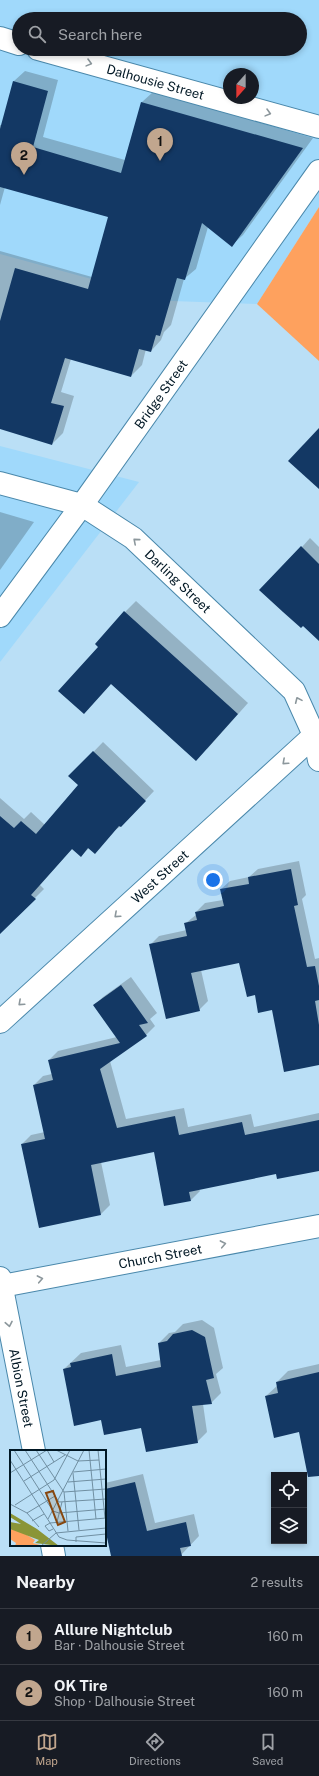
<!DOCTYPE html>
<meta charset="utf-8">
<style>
body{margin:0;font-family:"Public Sans",sans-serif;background:#20242c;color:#f1f3f6}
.controls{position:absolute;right:12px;bottom:12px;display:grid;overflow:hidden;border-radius:0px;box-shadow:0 2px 6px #0003}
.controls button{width:36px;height:36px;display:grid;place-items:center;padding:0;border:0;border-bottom:1px solid #363941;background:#171b24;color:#f1f3f6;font:20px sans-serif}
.compass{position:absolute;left:223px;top:68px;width:36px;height:36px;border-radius:50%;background:#171b24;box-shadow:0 2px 6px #0003;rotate:201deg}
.you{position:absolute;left:213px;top:880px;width:14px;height:14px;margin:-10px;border:3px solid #fff;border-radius:50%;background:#1a73e8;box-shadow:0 0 0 6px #1a73e833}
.badge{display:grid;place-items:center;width:26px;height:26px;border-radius:50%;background:#c1a68e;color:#111;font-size:13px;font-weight:700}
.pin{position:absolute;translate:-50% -33px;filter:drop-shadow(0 1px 2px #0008)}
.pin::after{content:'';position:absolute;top:21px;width:14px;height:12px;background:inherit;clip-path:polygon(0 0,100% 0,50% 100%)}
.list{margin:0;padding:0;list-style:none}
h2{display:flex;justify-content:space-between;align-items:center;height:52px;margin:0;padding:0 16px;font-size:17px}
h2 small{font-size:13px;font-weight:400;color:#9ea1a6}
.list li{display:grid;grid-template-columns:26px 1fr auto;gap:12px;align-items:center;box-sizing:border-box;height:56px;padding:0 16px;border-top:1px solid #363941}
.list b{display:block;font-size:15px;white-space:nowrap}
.list p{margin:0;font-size:13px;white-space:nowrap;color:#9ea1a6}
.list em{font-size:13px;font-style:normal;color:#9ea1a6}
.icon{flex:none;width:22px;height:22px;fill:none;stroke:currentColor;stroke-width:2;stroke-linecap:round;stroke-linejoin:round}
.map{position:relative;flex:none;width:319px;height:1556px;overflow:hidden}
.search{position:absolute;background:#171b24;box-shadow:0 2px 6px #0003;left:12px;right:12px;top:12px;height:44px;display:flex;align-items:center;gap:10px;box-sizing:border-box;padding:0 14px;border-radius:22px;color:#9ea1a6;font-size:15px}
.sheet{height:164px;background:#171b24}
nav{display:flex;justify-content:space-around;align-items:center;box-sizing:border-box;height:56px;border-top:1px solid #363941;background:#171b24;font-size:11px;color:#9ea1a6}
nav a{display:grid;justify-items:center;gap:2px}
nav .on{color:#c1a68e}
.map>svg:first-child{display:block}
</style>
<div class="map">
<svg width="319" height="1556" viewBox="0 0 319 1556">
<rect width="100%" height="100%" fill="#badff6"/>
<!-- built -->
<g fill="#a0d9fb" fill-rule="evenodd">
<path d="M0 0H319V207L257 304 172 301 0 254ZM19 19H300V49H19ZM229 74H253V98H229Z"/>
<polygon points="0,446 139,482 0,662"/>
</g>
<!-- green -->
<polygon fill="#fea15e" points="319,207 319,361 257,304"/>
<!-- shadow -->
<g fill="#0003">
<polygon points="25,71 58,80 43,137 125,160 142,102 153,92 313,138 243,235 232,245 208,227 196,269 184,279 171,325 164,332 161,340 151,351 146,349 142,365 131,376 71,359 61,392 74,396 63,433 52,444 0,423 0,251 92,277 110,217 5,187 0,205 0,125 2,125 14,81"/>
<polygon points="0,512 34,522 0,570"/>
<polygon points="310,538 319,547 319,640 302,547"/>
<polygon points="136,601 248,703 207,749 111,684 99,647 125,612"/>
<polygon points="103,742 154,791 121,826 89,848 81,856 72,849 40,885 44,889 0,933 0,798 24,819 31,812 45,825 79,785 70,776"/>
<polygon points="299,861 306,895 302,899 315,959 319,958 319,1064 273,1009 256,994 240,962 201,970 208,1001 199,1010 150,945 159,936 187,930 186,923 197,914 196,912 205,903 223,900 221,889 230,881 249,877 258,869"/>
<polygon points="131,977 157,1013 150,1019 155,1026 146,1035 110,1061 126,1119 184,1108 188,1127 251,1114 254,1127 319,1113 319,1170 277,1173 199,1189 200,1191 191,1200 154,1151 101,1162 110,1205 101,1214 40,1227 22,1144 31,1135 45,1132 34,1085 43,1076 52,1074 49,1060 58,1051 117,1037 94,1006 103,997"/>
<polygon points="202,1320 214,1328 223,1368 216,1374 221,1393 211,1403 203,1404 207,1432 197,1442 142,1427 102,1419 64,1369 81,1353 121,1345 126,1367 161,1360 159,1343 169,1333 175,1332 183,1324"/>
<polygon points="319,1364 319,1437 300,1431 266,1396 278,1385 277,1382 288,1371"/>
<polygon points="143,1474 155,1523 194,1514 199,1536 181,1555 112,1556 107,1531 105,1532 105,1483"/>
</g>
<!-- building -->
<g fill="#133864">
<polygon points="13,81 48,91 33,147 121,173 141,102 303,148 232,247 202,223 185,280 177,278 160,336 156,335 151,352 139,349 131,377 65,358 51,403 64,406 52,445 0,429 0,321 15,268 88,289 108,217 0,187 0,129"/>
<polygon points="319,428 319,489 288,461"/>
<polygon points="301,546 319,564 319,641 303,626 301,628 283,612 259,590"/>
<polygon points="124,611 238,714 196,761 111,684 84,714 58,691 98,647 95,644"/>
<polygon points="93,751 146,801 121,827 119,826 95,854 88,848 81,857 72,849 31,895 36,899 0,934 0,816 14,828 21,821 36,834 78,785 68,776"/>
<polygon points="291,869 298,905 294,906 307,967 315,966 319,986 319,1000 315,1001 319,1025 319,1065 284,1072 272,1010 258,1013 255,995 247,997 239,963 191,973 200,1011 166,1019 149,944 187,936 184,923 197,920 195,912 224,906 220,889 249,884 248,877"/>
<polygon points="121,985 148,1023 139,1025 147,1036 100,1069 117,1128 175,1116 179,1135 242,1122 245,1135 319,1120 319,1171 277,1179 276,1174 189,1192 191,1201 164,1206 154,1152 91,1165 101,1215 39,1228 21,1144 45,1139 33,1085 53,1080 48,1060 120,1043 93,1005"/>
<polygon points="192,1330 205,1337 214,1378 206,1380 212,1404 192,1406 198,1443 146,1452 141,1428 104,1435 101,1420 74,1426 63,1369 71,1367 70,1363 112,1354 116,1376 161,1367 158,1343 167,1341 173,1334"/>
<polygon points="319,1372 319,1476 308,1477 299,1432 274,1438 265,1396 278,1393 276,1382"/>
<polygon points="135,1482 147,1531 186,1522 191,1546 180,1548 182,1556 111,1556 105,1528 105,1489"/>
</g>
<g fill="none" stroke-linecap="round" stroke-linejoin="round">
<defs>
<g id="minor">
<path id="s1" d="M0 483 82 505 133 538 294 691 314 735 319 760"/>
<path id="s2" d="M0 616 82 505 319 171"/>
<path id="s3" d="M0 1278 34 1451"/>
<path id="s4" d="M2 1286 319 1226"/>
<polyline points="52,1545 54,1556"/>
</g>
<g id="major">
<polyline points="0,38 19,44"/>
<path id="s5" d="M38 49 319 127"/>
<path id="s6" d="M0 1022 319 731"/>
</g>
</defs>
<!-- minor casing -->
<use href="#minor" stroke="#4a88ab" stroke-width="24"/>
<!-- major casing -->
<use href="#major" stroke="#4a88ab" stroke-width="24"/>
<!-- minor -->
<use href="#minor" stroke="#fff" stroke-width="22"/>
<!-- major -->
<use href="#major" stroke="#fff" stroke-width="22"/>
</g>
<!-- one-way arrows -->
<defs><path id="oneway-chevron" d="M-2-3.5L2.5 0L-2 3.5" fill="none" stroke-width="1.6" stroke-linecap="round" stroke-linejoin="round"/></defs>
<g stroke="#8c979c">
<use href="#oneway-chevron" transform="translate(89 63) rotate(15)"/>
<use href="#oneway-chevron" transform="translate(268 113) rotate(15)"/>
<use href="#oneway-chevron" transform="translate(136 541) rotate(-139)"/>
<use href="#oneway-chevron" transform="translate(298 700) rotate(-114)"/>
<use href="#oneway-chevron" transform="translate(285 762) rotate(138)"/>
<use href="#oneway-chevron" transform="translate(117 915) rotate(138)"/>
<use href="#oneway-chevron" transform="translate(21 1003) rotate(138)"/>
<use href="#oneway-chevron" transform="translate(223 1244) rotate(-11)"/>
<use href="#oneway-chevron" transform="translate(40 1279) rotate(-11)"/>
<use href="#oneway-chevron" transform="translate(9 1324) rotate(79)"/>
</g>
<g text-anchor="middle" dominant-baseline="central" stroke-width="4" stroke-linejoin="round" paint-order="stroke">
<!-- street labels -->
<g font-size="13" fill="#001724" stroke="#f5fbff">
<text stroke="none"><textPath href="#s5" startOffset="122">Dalhousie Street</textPath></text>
<text stroke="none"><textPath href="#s2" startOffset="274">Bridge Street</textPath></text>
<text stroke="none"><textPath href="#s1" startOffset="208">Darling Street</textPath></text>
<text stroke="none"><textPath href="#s6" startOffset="216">West Street</textPath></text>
<text stroke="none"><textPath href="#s4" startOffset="161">Church Street</textPath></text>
<text stroke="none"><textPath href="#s3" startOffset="112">Albion Street</textPath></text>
</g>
</g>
<!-- overview -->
<g transform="translate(10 1450)">
<rect width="96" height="96" fill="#badff6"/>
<path d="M0 79 12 82 25 90 23 93 30 95 5 96 6 93 0 89Z" fill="#fea15e"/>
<path d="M0 63 27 79 49 96 25 93 29 90 0 79V72L11 74 0 67Z" fill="#8a9537"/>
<path fill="none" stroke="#708fa2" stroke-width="1" d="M4 0 43 61 49 63 96 59M15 0 49 52 96 49M26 0 54 42 96 39M37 0 44 12M46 0 68 11 89 10M69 0H95M79 0 86 69M88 0 95 68M0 10 49 87 57 90 96 93M63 22 96 19M0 23 37 0M63 23 69 80M14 31 55 5M58 32 96 29M54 42 58 81M0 54 17 63 29 77M5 55 44 30 60 0M17 63 45 46M38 69 74 0M22 71 34 64M47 72 52 52M40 73 35 76 39 81 43 79M40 73 96 68M66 92V87L96 84M31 96 46 83 96 78"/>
<path fill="#87470f" fill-opacity="0.15" stroke="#87470f" stroke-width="2" d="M43 41 55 72 48 75 36 43Z"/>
<rect width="96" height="96" fill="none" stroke="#001724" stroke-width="2"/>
</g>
</svg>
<div class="controls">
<button><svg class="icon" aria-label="locate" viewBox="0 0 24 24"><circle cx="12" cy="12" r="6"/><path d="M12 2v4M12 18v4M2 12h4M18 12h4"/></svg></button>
<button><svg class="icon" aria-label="layers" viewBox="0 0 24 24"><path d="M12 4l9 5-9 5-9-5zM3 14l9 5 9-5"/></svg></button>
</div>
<svg class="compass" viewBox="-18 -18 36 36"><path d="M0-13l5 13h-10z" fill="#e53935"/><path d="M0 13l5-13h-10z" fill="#9ea1a6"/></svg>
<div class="you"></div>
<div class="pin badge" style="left:160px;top:161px">1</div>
<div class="pin badge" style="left:24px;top:175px">2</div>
<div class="search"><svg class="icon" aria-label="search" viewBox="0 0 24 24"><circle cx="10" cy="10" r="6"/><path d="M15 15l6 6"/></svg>Search here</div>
</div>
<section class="sheet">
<h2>Nearby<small>2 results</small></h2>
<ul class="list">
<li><span class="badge">1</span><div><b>Allure Nightclub</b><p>Bar · Dalhousie Street</p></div><em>160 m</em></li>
<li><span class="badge">2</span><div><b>OK Tire</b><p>Shop · Dalhousie Street</p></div><em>160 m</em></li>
</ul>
</section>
<nav>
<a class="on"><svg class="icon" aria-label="map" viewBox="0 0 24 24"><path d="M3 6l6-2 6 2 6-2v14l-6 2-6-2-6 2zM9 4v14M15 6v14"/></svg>Map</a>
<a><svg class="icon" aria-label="directions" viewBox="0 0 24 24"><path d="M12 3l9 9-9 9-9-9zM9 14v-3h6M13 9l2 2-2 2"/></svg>Directions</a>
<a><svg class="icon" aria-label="saved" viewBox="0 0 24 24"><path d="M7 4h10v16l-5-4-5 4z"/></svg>Saved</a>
</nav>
